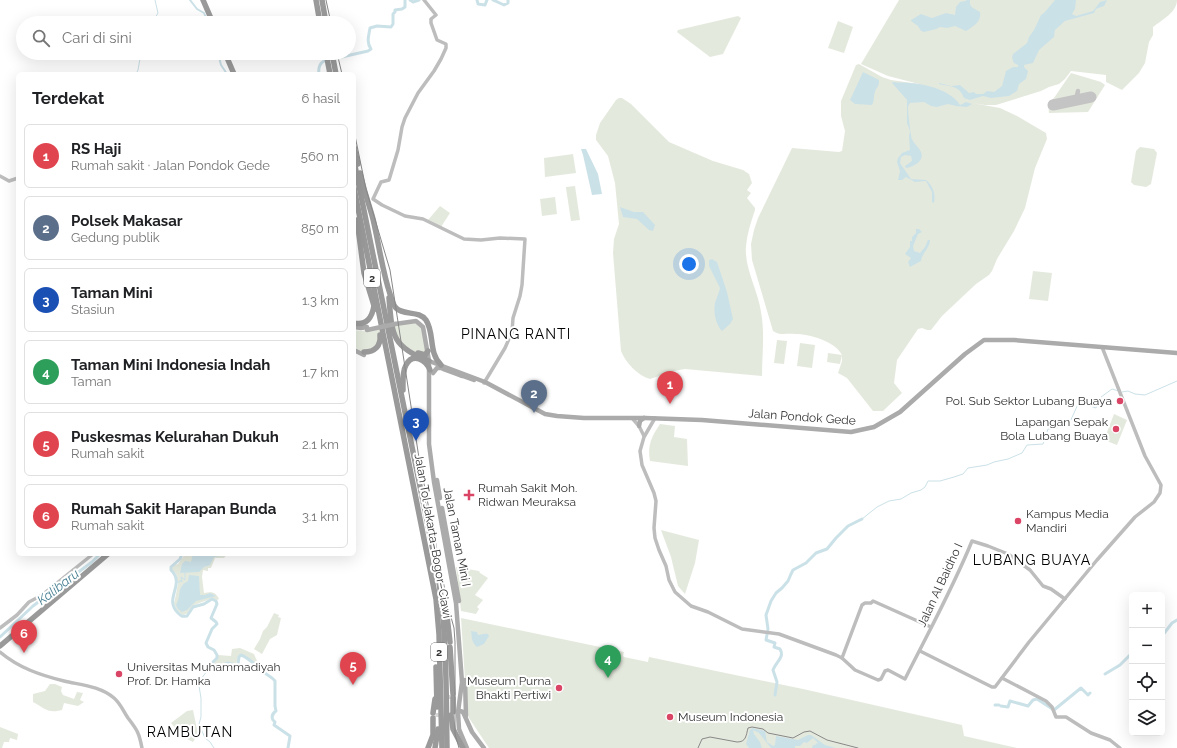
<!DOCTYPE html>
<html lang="id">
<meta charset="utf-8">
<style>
body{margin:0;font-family:Raleway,sans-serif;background:#f6f6f6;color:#202124}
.controls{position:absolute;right:12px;bottom:12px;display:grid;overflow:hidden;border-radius:6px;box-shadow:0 4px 16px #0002}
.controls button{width:36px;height:36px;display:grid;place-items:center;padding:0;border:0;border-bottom:1px solid #e0e0e0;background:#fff;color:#202124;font:20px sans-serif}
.you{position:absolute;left:689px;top:264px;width:14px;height:14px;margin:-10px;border:3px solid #fff;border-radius:50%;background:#1a73e8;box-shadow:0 0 0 6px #1a73e833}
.badge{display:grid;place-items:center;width:26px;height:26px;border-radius:50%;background:#d93025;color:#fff;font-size:13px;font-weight:700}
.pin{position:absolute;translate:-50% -33px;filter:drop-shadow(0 1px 2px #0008)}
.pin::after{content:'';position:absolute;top:21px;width:14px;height:12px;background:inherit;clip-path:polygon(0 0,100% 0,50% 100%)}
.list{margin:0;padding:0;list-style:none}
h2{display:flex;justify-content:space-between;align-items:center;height:52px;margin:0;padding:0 16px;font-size:17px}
h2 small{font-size:13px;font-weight:400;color:#757577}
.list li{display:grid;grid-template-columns:26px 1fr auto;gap:12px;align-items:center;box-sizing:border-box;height:64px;margin:0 8px 8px;padding:0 8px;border:1px solid #e0e0e0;border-radius:6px}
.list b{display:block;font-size:15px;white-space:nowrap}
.list p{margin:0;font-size:13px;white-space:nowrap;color:#757577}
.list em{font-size:13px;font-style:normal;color:#757577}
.icon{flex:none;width:22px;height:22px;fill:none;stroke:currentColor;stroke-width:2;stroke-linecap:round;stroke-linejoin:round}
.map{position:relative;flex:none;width:1177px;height:748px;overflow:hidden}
.search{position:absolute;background:#fff;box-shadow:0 4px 16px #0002;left:16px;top:16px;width:340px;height:44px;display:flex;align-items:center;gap:10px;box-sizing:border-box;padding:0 14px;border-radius:22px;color:#757577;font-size:15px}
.panel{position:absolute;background:#fff;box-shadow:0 4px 16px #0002;left:16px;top:72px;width:340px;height:484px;border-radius:6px}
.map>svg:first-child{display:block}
</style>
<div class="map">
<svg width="1177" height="748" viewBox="0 0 1177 748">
<rect width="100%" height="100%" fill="#fff"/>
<!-- green -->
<g fill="#e4e9dd">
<path d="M899 0H1177C1177 12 1162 20 1153 27V35L1149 42 1145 63 1139 73 1122 90 1106 82V75L1071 71 1065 79 1059 84 1049 87 1041 91 996 105H985L972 103 1000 108 1017 116 1046 133 1047 139 1035 168 1025 208 1014 231 997 259 992 271 989 275 976 284 942 316 931 330H927L922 328 918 329 897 360 894 383 902 393 883 411H873L847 378 838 373 842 361V355L840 364 827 362 828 353 842 355C835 341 809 334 795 334 787 333 780 336 773 331L752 260 751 244 754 230 758 218 792 148 839 152 842 151 845 131 841 116V101L856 65 859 64 882 77 891 80 919 84 888 76 861 64Z"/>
<polygon points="738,16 741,18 723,54 710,57 677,32 678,30"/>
<polygon points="838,21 853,27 844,53 828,48"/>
<polygon points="1071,73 1101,82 1105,85 1088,112 1049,113 1048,103 1054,98"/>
<path d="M619 98H622L631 104 669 142 713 161 743 170 749 174 752 183 747 190 751 193 747 198 755 208V210C751 222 747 234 746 246 744 268 758 290 761 312 765 333 762 355 762 376L685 369 674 371 650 379C637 375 626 363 621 351L613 253 614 239 619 224 615 183 608 156 596 140V135L600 123 616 100Z"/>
<polygon points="1140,147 1154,149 1157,153 1151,184 1146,187 1134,185 1131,182 1136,151"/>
<polygon points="573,154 576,173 545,177 544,158"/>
<polygon points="575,186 580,220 571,221 566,188 566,187"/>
<polygon points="555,197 557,214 542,216 540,199"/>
<polygon points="440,206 450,213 441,227 428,220"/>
<polygon points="1033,271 1052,273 1048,301 1029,299"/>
<polygon points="412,321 421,324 428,351 420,355 409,348 399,340 393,324"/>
<polygon points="379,327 381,335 379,345 363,352 354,347 354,330 362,331"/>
<polygon points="777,340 787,341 784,364 774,363"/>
<polygon points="800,343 815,345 812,368 797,366"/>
<polygon points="1114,414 1127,420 1117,445 1104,440"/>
<path d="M660 424 675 426 674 437 687 439 688 466 650 461C647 445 652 436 660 424Z"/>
<polygon points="661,530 699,540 695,563 685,594 678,586 671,557"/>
<path d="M185 554H227L224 558H215L211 568H208V571L203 570 202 577 204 593C211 592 215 591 219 599L217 600 212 598C207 601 197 603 193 606 189 610 189 614 183 615L178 612 174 604 178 584 176 574 171 569 174 565 178 564Z"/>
<polygon points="456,567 479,571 480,573 488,578 475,595 483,600 477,607 479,609 476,614 461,611"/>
<polygon points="274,613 279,615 278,617 281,618 277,635 270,639 262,654 254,649 260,639 263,631 267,627"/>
<polygon points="461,618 624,652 623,656 624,657 648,662 649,657 803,689 962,725 964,736 1017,748 489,748 469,718 467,711"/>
<polygon points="240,648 254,654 257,661 255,663 246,656 241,655 238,657 236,664 226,662 221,667 213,665 213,663 216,660 218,655 231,656 232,649"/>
<path d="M50 684H55L62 687 61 691 63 695 74 699 77 692 83 693 80 700 84 702 78 706 64 703 62 710C47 714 45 708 33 702V694L45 691Z"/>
<polygon points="193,710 198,734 193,742 183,737 171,723 187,711"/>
<polygon points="0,727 18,734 17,740 10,738 9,742 4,742 2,748 0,748"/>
</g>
<!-- water -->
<g fill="#cbe1e8">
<path d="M967 0H970C969 8 974 8 980 12 982 21 973 27 966 31L955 26 947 28 940 27 936 29 924 32 921 31 918 26 911 21V20L921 14 932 18 946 13 955 15 956 7 960 2 965 1Z"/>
<path d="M1055 0H1076L1075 9 1072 14 1076 16 1093 11 1100 2 1107 0 1104 6 1096 9 1094 13 1065 21 1055 30 1054 37 1039 50 1033 63 1024 65V67L1028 71 1026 79 1019 84 1017 91 1009 96 991 98 983 96 970 100 964 98C959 85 951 87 939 84V83L951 86 960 85 969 93 974 92 976 94H983L987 91 994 92 1002 86 1006 71 1013 67H1018V65L1014 63 1013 61 1012 57 1013 54 1027 43 1029 37 1034 30 1041 15 1044 13Z"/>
<path d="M863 72 879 80C879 89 877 85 875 92 873 97 875 100 872 105L855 104 850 100Z"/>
<path d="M893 82C899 83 904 82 909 83 926 84 951 90 960 105L966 102 972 104 967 107 956 106 948 104 937 107 931 106 924 102 910 103C909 105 908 105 908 108 908 112 911 138 912 139 914 144 919 147 921 152 925 161 913 167 906 168L905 166 912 161 911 156 905 155 901 157 900 163 911 179 926 180C933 186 936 194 934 203L932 202V192L926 181 915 182 906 177 902 180H898L900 171 897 162 898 158 902 153 910 150 909 136 910 131 907 123V100L892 83Z"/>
<polygon points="581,149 586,149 598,174 602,194 592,195 583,155"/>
<polygon points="620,207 634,212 643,212 655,225 653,231 649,230 637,219 623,217"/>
<path d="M916 229H919L922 232 918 234 913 246 914 251 920 253 925 247 928 240H930C930 248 922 253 921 261L910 267 908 262 911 258 905 254 910 247V241H912V237L916 233Z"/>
<path d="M712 259 717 262 727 292 733 319 730 324 722 331C716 325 713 312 715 303 716 299 719 293 720 288L709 266V260Z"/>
<polygon points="193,554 203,556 210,554 224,554 221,556 214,557 210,565 204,567 199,572 180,573 182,564 185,561 191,562"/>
<path d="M189 575 199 576 200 595H205L210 593 216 596 196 601 187 610 182 612 178 609 176 605C182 595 176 587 188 581Z"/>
<path d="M471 631 477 632 478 635C482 635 482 633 488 634L489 636 484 644 477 647C471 642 472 637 471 631Z"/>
<polygon points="752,728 765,731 767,742 773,746 775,745 776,736 798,740 808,735 811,735 825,745 836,748 812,748 813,745 816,745 815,744 818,743 813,738 807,743 804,742 800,746 795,746 795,748 771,748 759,733 753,730 754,734 760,742 762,748 749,748 746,744 750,730"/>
</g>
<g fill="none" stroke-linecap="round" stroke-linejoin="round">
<!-- stream -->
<g stroke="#cbe1e8" stroke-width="1">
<polyline points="152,23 158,13 155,0"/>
<polyline points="136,74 138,70 141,53"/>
<polyline points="1122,392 1128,391 1135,394 1145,395 1177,381"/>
<polyline points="862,519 877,507 889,501 901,499 911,493 921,490 925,487 928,481 940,481 954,477 963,474 968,468 987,465 994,462 1008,459 1022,453 1027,445 1043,444 1048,429 1053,429 1069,424 1079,402 1096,408 1101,397 1112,389 1119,391"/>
<polyline points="177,582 180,582 180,580 182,582 181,577 185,580 185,573"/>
<polyline points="214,748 210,742 205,738 199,724 201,717 201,698 199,686 201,679 207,671 210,663 214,661"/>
</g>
<!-- canal -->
<g stroke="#cbe1e8" stroke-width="2">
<polyline points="190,0 197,9 204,13 208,23"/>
<polyline points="218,53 221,65 227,74"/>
</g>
<!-- river -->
<g stroke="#cbe1e8" stroke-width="3">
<polyline points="410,0 413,2 419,0"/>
<polyline points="477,0 478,4 485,5 487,0"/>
<polyline points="493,0 504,5 508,3 508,0"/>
<path d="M319 74C318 68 319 64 324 61L368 51 371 49C366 42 369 35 370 28L377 26 391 27 393 24V14L395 12V10L402 9 405 7V0"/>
<path d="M182 554 180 559 171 567V570C186 585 163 598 178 613 181 616 182 617 187 616L193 607 204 604 212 599 216 601 217 604 211 618 216 622 217 624 212 629 206 643 208 647 214 650 217 655V658L212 663 213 665 222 667 227 663 236 665 238 664 239 657 241 655C251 659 257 667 265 673 268 676 272 677 275 681V706L276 711C273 713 271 716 273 720L275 722 274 725 290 736 288 748"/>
<polyline points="1162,636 1172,623 1177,620"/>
<polyline points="0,637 33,606 92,562 100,554"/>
<polyline points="1105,674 1120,665 1132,653"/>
<path d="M775 695 777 682 773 670C776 662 785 657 780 649L774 647 775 643 766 640 768 629 766 615 771 601 776 593 782 588 788 581 791 574 793 570 806 563 816 553 827 549 836 538 848 526 862 519"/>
<polyline points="995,705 999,705"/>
<polyline points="1001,706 1008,707 1010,701 1028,706 1033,700 1037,699 1054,710 1081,688 1088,695 1090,693"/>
</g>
<!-- taxiway -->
<polyline stroke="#c4c4c4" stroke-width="4.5" points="1076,100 1078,91"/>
<!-- runway -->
<polyline stroke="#c4c4c4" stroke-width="11" points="1053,105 1091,97"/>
<!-- highway-tunnel -->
<g stroke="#d6d6d6" stroke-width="5.5" stroke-dasharray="5.5 3" stroke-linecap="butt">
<polyline points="450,695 450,699"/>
<polyline points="438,717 438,713"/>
</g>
<!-- secondary -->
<g stroke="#bdbdbd" stroke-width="3.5">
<polyline points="424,0 436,15 431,19 431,23 437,40 446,44 446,48 441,59 434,71 418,93 405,118 402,127 398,150 389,180 381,182 373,199 382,205 405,216 423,219 464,239 481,240 500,238 525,239 522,285 520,296 513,318 512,332 505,348 484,383"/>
<polyline points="0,176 9,181 18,178"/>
<polyline points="632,418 639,426 644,436"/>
<path d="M655 418 644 437 640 451 642 465 654 493 656 501 654 528 655 538 659 550 666 566 669 580 675 592 691 606 708 612 742 629 779 634 836 655 842 658 855 670 878 680 881 679 885 671 888 670 905 679C928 633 953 588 972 541L988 546 1008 554 1030 570 1043 586 1051 589 1065 599"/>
<polyline points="0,628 17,615 29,602 42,595 93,554"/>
<polyline points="920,651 992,687 995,687 1029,642 1097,560 1135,517 1154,502 1160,493 1161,485 1145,456 1102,347"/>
<path d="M0 652C19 668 40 675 64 681 81 685 100 686 114 698 121 704 123 711 128 718 137 730 139 732 142 748"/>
<polyline points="842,658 862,605 865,603 871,603 873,601 931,627"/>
<polyline points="1002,678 1046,701 1052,707 1056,717 1066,717 1091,733 1110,740 1120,748"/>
</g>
<!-- primary -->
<g stroke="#ababab" stroke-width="4.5">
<polyline points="395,324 416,321 423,327 429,361 429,444 434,482 456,603 462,682 458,712 459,729 467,748"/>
<polyline points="354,327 361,328 367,327"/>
<polyline points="354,350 364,355"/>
<polyline points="429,361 485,382 545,414 557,416 584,418 645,418 702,420 851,432 874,427 900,412 965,354 984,340 1014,340 1177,353"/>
<polyline points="443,369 462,376"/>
<polyline points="433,373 437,368 441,368"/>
<polyline points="460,375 474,380"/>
<polyline points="639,426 640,421 644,418"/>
<polyline points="437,480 440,498"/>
<polyline points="442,508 459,601"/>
<polyline points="465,680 466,716"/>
<polyline points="460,711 463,712 472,732 484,748"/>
</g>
<!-- highway -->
<g stroke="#9a9a9a" stroke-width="5.5">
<polyline points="203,0 213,23"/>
<polyline points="316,0 320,23"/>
<polyline points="322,0 326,23"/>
<polyline points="225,53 234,74"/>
<polyline points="326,53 330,74"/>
<polyline points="332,53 336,74"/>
<polyline points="354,147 358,164"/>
<path d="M354 161 438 575C447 633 446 690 447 748"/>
<path d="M360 173C363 188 369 204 373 219 379 244 382 270 390 294 392 298 392 304 396 308 404 316 419 310 426 320 435 334 428 352 441 365"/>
<polyline points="354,188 436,599 439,634 442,748"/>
<polyline points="357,220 364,273 375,309"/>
<path d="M389 298C392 334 391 347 429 361"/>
<path d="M354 323C367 326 372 317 374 306"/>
<path d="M364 352C375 352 381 346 380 335"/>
<polyline points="418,353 425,355 428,351"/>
<path d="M403 390C403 383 402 372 406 365 413 352 426 360 430 370"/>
<polyline points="447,616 450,642"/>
<polyline points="0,646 108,554"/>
<polyline points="450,647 453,694"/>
<polyline points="436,667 437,707"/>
<polyline points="453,712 453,698"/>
<polyline points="433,713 435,699"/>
<polyline points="451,715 453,729 463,748"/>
<polyline points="428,748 433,735 433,718"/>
<polyline points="435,748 438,729"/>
</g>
<!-- tram -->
<g stroke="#888" stroke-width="1">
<polyline points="326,0 331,23"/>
<polyline points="337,53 342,74"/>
<polyline points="354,131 366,189 390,270 419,458 448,606 454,628 455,642 455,734 459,748"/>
<path d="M698 748 702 739 710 737 737 742C746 742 746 736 748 728L752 727 763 729 768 733 793 738 804 732 810 731 827 740 858 748"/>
</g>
<!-- primary-bridge -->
<polyline stroke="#ababab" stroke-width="4.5" points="367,330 395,324"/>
</g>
<!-- markers -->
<g fill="#da4566" stroke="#fff" stroke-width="1.5">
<circle cx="1120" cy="401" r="4"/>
<circle cx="1116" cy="429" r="4"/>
<path d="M467 489h4v4h4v4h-4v4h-4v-4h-4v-4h4z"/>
<circle cx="1018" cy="521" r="4"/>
<circle cx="119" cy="674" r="4"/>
<circle cx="559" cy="688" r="4"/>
<circle cx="670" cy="717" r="4"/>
</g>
<g text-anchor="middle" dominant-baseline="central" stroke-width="4" stroke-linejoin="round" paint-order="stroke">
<!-- shield labels -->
<g fill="#fff" stroke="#707070" stroke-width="1">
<rect x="364" y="269" width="16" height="18" rx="3"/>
<rect x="431" y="643" width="16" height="18" rx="3"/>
</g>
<g font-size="11" font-weight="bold" fill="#333">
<text x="372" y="278">2</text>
<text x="439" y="652">2</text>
</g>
<!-- poi labels -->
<g font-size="12" fill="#333" stroke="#fff" text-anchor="start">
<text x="1112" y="401" text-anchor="end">Pol. Sub Sektor Lubang Buaya</text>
<text x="1108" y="422" text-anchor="end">Lapangan Sepak<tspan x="1108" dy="14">Bola Lubang Buaya</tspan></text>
<text x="478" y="488">Rumah Sakit Moh.<tspan x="478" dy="14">Ridwan Meuraksa</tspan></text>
<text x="1026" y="514">Kampus Media<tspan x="1026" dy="14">Mandiri</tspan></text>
<text x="127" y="667">Universitas Muhammadiyah<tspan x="127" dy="14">Prof. Dr. Hamka</tspan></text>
<text x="551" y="681" text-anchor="end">Museum Purna<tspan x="551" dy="14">Bhakti Pertiwi</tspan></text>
<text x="678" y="717">Museum Indonesia</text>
</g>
<!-- street labels -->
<g font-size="12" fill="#333" stroke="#fff">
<text transform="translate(802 417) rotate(4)">Jalan Pondok Gede</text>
<text transform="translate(433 536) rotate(80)">Jalan Tol Jakarta–Bogor–Ciawi</text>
<text transform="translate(457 537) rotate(79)">Jalan Taman Mini I</text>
<text transform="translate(940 585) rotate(-65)">Jalan Al Baidho I</text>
</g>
<!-- water labels -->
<g font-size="13" font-style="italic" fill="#457e91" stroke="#fff">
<text transform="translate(58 587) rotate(-38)">Kalibaru</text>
</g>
<!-- quarter labels -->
<g font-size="14" letter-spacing="1" fill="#000" stroke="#fff">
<text x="516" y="334">PINANG RANTI</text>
<text x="1032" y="560">LUBANG BUAYA</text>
<text x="190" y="732">RAMBUTAN</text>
</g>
</g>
</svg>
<div class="controls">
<button>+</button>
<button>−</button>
<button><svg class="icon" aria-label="locate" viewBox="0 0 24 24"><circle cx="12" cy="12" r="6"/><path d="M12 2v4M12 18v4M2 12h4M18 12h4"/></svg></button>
<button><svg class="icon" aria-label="layers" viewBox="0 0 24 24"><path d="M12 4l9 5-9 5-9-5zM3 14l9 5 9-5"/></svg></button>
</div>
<div class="you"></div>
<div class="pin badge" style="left:670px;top:404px;background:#e0444e">1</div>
<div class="pin badge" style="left:534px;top:413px;background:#5c6f8a">2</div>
<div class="pin badge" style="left:416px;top:441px;background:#1a4fb4">3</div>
<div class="pin badge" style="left:608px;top:678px;background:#2e9e5b">4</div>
<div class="pin badge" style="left:353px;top:685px;background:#e0444e">5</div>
<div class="pin badge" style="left:24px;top:653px;background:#e0444e">6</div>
<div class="search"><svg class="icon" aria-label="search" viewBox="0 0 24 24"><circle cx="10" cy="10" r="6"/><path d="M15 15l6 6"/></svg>Cari di sini</div>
<section class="panel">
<h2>Terdekat<small>6 hasil</small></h2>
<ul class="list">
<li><span class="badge" style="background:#e0444e">1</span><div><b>RS Haji</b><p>Rumah sakit · Jalan Pondok Gede</p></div><em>560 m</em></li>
<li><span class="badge" style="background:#5c6f8a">2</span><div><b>Polsek Makasar</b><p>Gedung publik</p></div><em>850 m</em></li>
<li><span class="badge" style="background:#1a4fb4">3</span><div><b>Taman Mini</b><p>Stasiun</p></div><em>1.3 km</em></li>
<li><span class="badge" style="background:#2e9e5b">4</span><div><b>Taman Mini Indonesia Indah</b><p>Taman</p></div><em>1.7 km</em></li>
<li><span class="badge" style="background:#e0444e">5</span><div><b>Puskesmas Kelurahan Dukuh</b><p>Rumah sakit</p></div><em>2.1 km</em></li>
<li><span class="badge" style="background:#e0444e">6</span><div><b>Rumah Sakit Harapan Bunda</b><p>Rumah sakit</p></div><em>3.1 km</em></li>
</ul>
</section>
</div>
